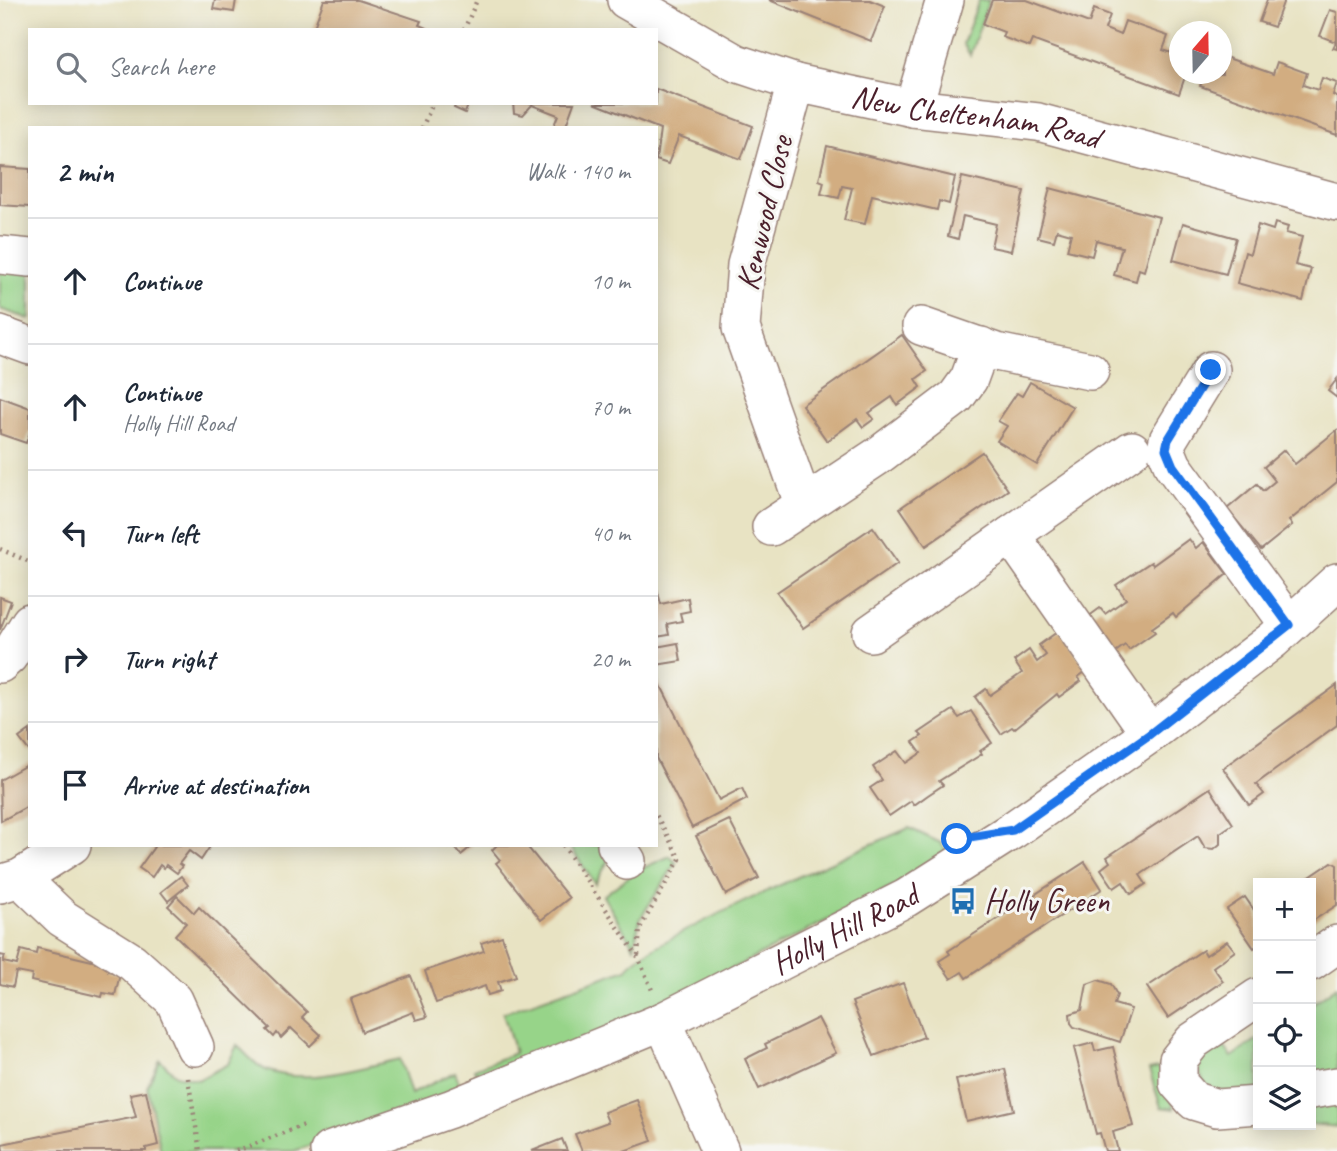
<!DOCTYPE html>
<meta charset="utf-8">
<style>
body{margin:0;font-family:Caveat,sans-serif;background:#f6f6f7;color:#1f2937}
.controls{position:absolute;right:21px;bottom:21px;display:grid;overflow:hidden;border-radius:0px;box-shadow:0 4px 18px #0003}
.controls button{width:63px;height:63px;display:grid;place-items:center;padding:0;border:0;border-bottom:2px solid #e0e1e3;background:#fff;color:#1f2937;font:35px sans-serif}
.compass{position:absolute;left:1169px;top:21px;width:63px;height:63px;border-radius:50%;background:#fff;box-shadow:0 4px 18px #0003;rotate:20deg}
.stop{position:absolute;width:21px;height:21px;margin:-16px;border:5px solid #1a73e8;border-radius:50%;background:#fff}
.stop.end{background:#1a73e8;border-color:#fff;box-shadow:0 2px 7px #0008}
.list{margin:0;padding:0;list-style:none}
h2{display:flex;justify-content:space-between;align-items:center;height:91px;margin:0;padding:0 28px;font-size:30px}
h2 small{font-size:23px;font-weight:400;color:#747a83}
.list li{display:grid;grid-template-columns:46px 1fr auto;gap:21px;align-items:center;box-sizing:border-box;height:126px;padding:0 28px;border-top:2px solid #e0e1e3}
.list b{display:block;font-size:26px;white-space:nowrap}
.list p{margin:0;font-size:23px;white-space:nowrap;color:#747a83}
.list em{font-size:23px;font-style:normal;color:#747a83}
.icon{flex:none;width:38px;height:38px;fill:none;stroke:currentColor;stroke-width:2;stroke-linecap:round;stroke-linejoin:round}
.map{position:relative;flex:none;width:1337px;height:1151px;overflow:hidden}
.search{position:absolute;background:#fff;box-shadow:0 4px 18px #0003;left:28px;top:28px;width:630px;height:77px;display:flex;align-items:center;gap:18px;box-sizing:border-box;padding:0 24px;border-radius:0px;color:#747a83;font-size:26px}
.panel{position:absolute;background:#fff;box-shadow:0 4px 18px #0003;left:28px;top:126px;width:630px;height:721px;border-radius:0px}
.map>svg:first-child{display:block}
</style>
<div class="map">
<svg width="1337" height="1151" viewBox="0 0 1337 1151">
<rect width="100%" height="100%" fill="#f6f6f2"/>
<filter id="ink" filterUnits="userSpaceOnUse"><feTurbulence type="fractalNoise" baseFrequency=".0143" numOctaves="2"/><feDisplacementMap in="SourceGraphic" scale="14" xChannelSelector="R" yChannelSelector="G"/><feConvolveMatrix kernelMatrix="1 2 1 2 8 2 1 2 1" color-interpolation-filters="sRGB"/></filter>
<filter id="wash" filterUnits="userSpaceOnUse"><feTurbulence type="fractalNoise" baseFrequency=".00686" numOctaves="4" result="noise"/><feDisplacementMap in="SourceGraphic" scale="28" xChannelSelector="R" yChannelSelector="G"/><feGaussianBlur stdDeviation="1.57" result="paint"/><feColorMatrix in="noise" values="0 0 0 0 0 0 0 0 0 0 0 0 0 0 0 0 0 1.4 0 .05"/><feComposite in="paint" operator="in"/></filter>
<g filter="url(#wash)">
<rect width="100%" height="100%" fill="#e8e3c3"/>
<!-- green -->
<g fill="#97d489" stroke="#707a5a" stroke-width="2">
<polygon points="979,0 989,0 970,55 963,44"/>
<polygon points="0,262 30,265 30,319 0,309"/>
<path d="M909 828 941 843 950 858 633 1019 479 1082 474 1069 515 1053 503 1013 627 969C639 943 868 846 909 828Z"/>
<polygon points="569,845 607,845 608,861 595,884"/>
<polygon points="670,856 676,863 640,919 634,947 603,896 636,871"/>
<polygon points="1337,986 1337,1073 1311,1077 1311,1005"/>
<path d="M1217 1037 1232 1057 1258 1039V1092C1228 1095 1201 1099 1197 1060Z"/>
<path d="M237 1045C245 1053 256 1066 266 1070 307 1086 359 1068 400 1059L411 1094 455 1072 461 1088 455 1098 294 1151H161L147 1087 160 1060 176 1075 198 1080 228 1064Z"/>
<polygon points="1164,1067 1174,1109 1161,1107 1149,1070"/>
<polygon points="1337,1093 1337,1127 1311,1124 1311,1098"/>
</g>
<g id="blocks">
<!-- building -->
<g fill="#d2ad81">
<polygon points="215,0 236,0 234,12 213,9"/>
<polygon points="324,0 358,0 421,21 419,25 431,30 333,30 326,27 324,30 313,30"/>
<polygon points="769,0 870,0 885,6 871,41"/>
<polygon points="992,0 1027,0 1089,23 1094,9 1110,15 1105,29 1120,35 1125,21 1168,36 1163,50 1172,53 1177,40 1180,41 1180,74 1186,74 1179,94 1032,40 1029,47 1002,37 1004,32 983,24"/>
<polygon points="1267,0 1284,0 1274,27 1259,22"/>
<polygon points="1330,10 1337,12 1337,49 1333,48 1336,42 1320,36"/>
<polygon points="1222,56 1273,74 1277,62 1307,73 1303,85 1318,90 1322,78 1337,83 1333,95 1337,97 1337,135 1200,86 1205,74 1222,74"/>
<polygon points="656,89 753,126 741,159 679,136 668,164 656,160 660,129 594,103 656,103"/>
<polygon points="456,103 469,103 465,113 454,108"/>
<polygon points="513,103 574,103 565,128 553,128 558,115 532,105 523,115 514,113"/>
<polygon points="827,146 955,177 949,204 939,201 937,210 872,195 865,224 844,220 852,188 842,186 839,198 821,194 824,182 819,180"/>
<polygon points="0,167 30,169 30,207 0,205"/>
<polygon points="962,177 1024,191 1011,251 991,247 996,224 963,216 958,239 948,236"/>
<polygon points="1050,188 1159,217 1144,271 1139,269 1136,281 1114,275 1122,247 1096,240 1092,256 1067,250 1071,234 1057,230 1054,241 1038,237"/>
<polygon points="1183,223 1236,238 1226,274 1173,260"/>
<polygon points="1275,223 1288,227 1286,233 1302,237 1295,265 1311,269 1303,301 1237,283 1245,252 1250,254 1258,225 1273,230"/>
<polygon points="902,335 927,371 916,379 921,387 897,405 892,397 869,413 874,419 863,427 857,419 827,441 802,405"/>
<polygon points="1337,379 1337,398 1328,391"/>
<polygon points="1030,382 1073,407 1037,465 997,441 1007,426 998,421 1017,393 1022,396"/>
<polygon points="0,397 30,408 30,432 26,443 0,434"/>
<polygon points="1337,430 1337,482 1289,521 1292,525 1261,550 1227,509 1257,484 1263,491 1275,481 1264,467 1284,450 1295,464"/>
<polygon points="982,452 1008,490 926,546 900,508"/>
<polygon points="873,527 898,563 803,628 777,592"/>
<polygon points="1189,539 1196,548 1203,542 1227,574 1176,617 1173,613 1152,628 1155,632 1129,650 1125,645 1114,653 1088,617 1100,608 1105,614 1126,599 1116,585 1151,562 1153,565"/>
<polygon points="656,585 661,604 688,598 690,611 680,613 682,621 667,624 669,635 656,637"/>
<polygon points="0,597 11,601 0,630"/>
<polygon points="1060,630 1088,670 1078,677 1081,681 1059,697 1057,694 1014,729 1012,727 1001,734 975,697 986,689 990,695 1022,673 1014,661 1029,650 1037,662 1046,655 1039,645"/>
<polygon points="678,643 681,661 656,665 656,647"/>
<polygon points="656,676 719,800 742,788 747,799 692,828 656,758"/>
<polygon points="1337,685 1337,725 1256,784 1264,794 1249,805 1223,768"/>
<polygon points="953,710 959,718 971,711 992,743 980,751 982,754 939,781 943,785 928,795 914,805 911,801 889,816 870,788 882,780 873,767 897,751 906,763 921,753 913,742 922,736 919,733"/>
<polygon points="30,730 30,752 19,738"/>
<polygon points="30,763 30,805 1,821 0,780"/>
<polygon points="1210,788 1233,824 1220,833 1220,844 1214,849 1205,848 1198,836 1140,875 1146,884 1131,894 1123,882 1114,888 1101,869 1110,862 1107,857"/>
<polygon points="729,820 759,878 726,895 696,836"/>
<polygon points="151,845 211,845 201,860 189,851 179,864 182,866 177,873 166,865 164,868 160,865 152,877 139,868 154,847"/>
<polygon points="453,845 473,845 461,855"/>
<polygon points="497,845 526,845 569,898 541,920 496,863 500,860 492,850"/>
<polygon points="1085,862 1102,889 966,978 962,972 951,979 939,961 950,954 948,951"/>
<polygon points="1332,862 1337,865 1337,905 1311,922 1311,883 1301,883"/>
<polygon points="181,876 188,885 168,901 161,892"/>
<polygon points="177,896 194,913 199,907 307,1012 302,1017 321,1035 310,1046 291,1028 281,1038 277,1033 274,1037 267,1030 270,1028 175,935 186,923 168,906"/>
<polygon points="1245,897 1254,910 1258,907 1258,945 1254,948 1227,909"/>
<polygon points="502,936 516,976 498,982 501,991 488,995 485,986 436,1003 425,971 484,951 481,943"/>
<polygon points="1227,941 1235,951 1213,967 1223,981 1168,1018 1147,987 1203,950 1206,955"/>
<polygon points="37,948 109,965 108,971 120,974 115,995 103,993 102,997 31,981 32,975 16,972 13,987 0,984 0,955 5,956 3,962 17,965 21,950 36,954"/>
<polygon points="411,976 427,1017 416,1020 413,1012 362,1032 350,999"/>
<polygon points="1098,980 1111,984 1117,995 1114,1004 1131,1009 1120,1042 1074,1027 1071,1023 1070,1014 1082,1010 1087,984"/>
<polygon points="903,983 924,1037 874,1056 852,1002"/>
<polygon points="818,1018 836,1053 759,1089 745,1059 767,1048 765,1044"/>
<polygon points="1093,1043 1095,1051 1113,1047 1133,1126 1113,1132 1118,1151 1105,1151 1100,1133 1096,1134 1074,1048"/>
<polygon points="1005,1069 1014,1110 966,1121 956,1080"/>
<polygon points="146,1091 158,1145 146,1148 146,1151 3,1151 2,1144 136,1117 130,1094"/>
<polygon points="637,1100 652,1141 624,1151 582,1151 575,1134 608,1122 604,1112"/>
<polygon points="562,1139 567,1151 532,1151"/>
</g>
</g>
</g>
<g filter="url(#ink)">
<use href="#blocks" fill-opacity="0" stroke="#998177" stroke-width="2"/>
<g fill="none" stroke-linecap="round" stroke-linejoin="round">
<defs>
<g id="minor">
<path id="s1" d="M626 0 736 63 796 83 913 108 1038 122 1337 202"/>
<polyline points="796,83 746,265 741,328 803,503"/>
<polyline points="913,108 945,0"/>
<polyline points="0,255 30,258"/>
<polyline points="921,326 996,352 1090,371"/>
<polyline points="0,335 30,346"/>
<polyline points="1211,370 1168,440 1166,449 1173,466 1289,625"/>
<polyline points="771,527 878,456 956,397 969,379 981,346"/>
<polyline points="1011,535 1150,734"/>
<polyline points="871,633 1132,450"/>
<polyline points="0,664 9,656 30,622"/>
<polyline points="616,845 627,861"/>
<polyline points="20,878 62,918 132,962 174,1000 195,1047"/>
<polyline points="0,884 20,878 72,845"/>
<polyline points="1311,962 1337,944"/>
<polyline points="1258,997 1193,1041 1178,1060 1178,1083 1194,1101 1217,1108 1258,1105"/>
<polyline points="663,1021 720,1151"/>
<polyline points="1311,1090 1337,1086"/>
<path id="s2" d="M329 1151 450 1109 663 1021 906 898 1013 830 1150 734 1273 640 1337 582"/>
</g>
</defs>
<!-- minor casing -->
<use href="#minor" stroke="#998177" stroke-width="40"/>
<!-- path -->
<g stroke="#998177" stroke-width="4.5" stroke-dasharray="2 5" stroke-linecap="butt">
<polyline points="464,30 477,0"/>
<polyline points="422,128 433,103"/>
<polyline points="0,549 30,562"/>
<polyline points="563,845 638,957 652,990"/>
<polyline points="638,955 640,928 680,859 656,815"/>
<polyline points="188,1078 200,1151"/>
<polyline points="236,1151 307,1124"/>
</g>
<!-- minor -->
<use href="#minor" stroke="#fff" stroke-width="37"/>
</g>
</g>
<g fill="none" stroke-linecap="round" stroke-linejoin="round" filter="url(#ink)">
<!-- route -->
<polyline stroke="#1a73e8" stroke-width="9" points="957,839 1013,830 1150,734 1289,625 1173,466 1166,449 1168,440 1211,370"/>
</g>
<!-- icons -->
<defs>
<symbol id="bus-bare" viewBox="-9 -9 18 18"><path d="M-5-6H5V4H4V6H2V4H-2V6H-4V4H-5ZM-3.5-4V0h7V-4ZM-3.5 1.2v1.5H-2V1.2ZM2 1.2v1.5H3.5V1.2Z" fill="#1f6fb2" stroke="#f6f6f2" stroke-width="2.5" paint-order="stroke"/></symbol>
</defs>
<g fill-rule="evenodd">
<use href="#bus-bare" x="944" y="882" width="38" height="38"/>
</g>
<g text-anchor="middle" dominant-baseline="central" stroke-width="6" stroke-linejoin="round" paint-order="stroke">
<!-- street labels -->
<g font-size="33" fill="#4a1f2b" stroke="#f6f6f2">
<text stroke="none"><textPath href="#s1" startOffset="373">New Cheltenham Road</textPath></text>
<text transform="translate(764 213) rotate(-77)">Kenwood Close</text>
<text stroke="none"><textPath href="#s2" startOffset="562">Holly Hill Road</textPath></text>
</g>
<!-- poi labels -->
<g font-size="33" fill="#4a1f2b" stroke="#f6f6f2" text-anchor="start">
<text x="984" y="901">Holly Green</text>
</g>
</g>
</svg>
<div class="controls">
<button>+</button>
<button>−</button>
<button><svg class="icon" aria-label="locate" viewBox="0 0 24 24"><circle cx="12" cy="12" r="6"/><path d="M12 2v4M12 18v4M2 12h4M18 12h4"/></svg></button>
<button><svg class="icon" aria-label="layers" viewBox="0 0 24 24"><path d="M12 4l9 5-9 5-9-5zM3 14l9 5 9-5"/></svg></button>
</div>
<svg class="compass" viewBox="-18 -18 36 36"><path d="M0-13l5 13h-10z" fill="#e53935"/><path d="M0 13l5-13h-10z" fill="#747a83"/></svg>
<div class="stop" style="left:957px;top:839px"></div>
<div class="stop end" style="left:1211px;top:370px"></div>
<div class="search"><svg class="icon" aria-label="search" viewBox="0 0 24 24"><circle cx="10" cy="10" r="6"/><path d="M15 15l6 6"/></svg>Search here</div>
<section class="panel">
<h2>2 min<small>Walk · 140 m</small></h2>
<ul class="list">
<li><svg class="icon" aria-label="ahead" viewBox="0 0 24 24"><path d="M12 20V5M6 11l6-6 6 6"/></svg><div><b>Continue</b></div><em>10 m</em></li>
<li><svg class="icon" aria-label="ahead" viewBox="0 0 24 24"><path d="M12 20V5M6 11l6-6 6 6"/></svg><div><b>Continue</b><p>Holly Hill Road</p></div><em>70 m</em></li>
<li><svg class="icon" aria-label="left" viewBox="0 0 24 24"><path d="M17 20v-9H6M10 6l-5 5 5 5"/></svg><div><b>Turn left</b></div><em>40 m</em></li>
<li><svg class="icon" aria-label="right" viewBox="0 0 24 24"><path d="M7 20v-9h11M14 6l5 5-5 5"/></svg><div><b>Turn right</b></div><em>20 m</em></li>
<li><svg class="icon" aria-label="arrive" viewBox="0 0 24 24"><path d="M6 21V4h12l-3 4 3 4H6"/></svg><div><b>Arrive at destination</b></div></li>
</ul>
</section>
</div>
